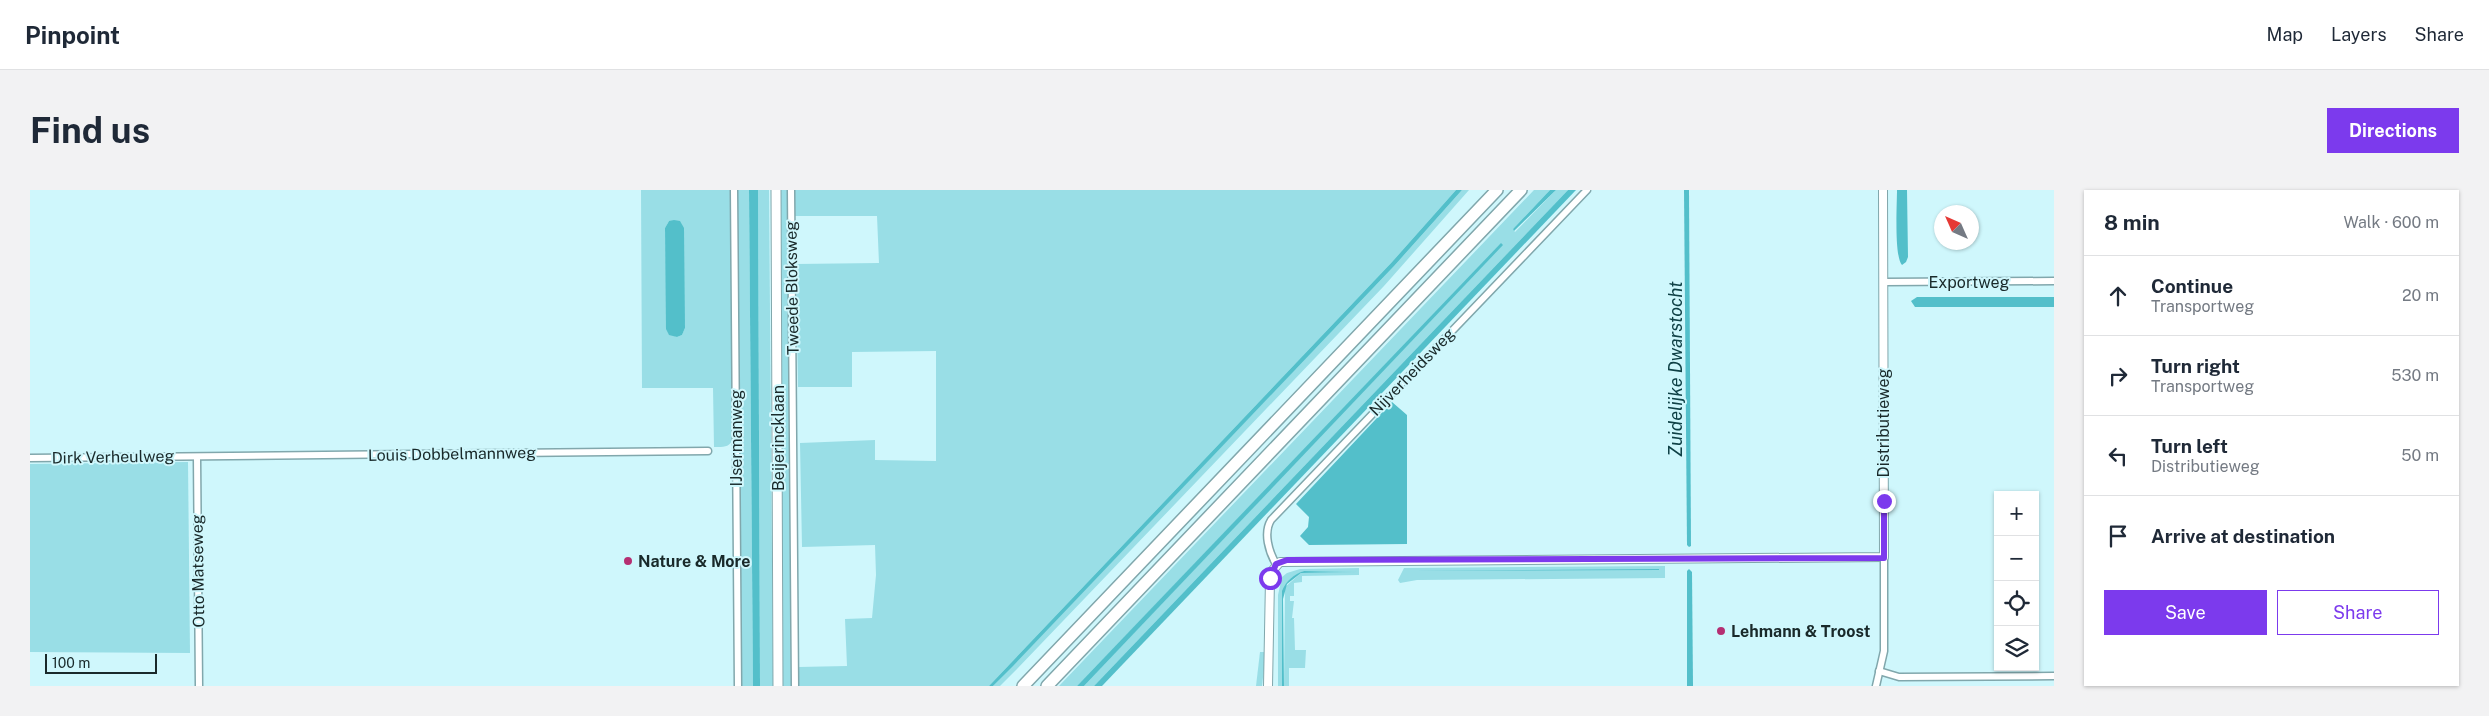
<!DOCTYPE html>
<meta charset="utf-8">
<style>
body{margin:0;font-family:"Public Sans",sans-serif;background:#f2f2f3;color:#1f2937}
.controls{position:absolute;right:15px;bottom:15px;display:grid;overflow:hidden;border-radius:0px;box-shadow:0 1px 4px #0004}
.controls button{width:45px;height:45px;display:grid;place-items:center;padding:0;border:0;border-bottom:1px solid #e0e1e3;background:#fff;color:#1f2937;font:25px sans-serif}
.compass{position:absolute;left:1904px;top:15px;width:45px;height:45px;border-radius:50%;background:#fff;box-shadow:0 1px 4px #0004;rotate:315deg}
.scale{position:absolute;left:15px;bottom:12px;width:112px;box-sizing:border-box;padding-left:5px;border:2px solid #19292a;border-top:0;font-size:14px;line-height:18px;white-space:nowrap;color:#19292a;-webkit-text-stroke:4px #cff7fc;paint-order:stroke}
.stop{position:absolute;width:15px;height:15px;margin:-11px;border:4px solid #7c3aed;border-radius:50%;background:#fff}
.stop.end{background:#7c3aed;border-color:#fff;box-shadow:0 1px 5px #0008}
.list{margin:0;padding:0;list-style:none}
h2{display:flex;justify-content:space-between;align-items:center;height:65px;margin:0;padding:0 20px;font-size:21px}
h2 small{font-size:16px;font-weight:400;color:#747a83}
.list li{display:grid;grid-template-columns:32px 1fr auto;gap:15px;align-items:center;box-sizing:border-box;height:80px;padding:0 20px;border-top:1px solid #e0e1e3}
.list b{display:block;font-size:19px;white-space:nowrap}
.list p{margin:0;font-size:16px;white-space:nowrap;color:#747a83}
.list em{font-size:16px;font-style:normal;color:#747a83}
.actions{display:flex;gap:10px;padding:15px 20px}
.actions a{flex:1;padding:11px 0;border:1px solid #7c3aed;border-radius:0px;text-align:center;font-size:18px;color:#7c3aed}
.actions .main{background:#7c3aed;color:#fff}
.icon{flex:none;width:28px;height:28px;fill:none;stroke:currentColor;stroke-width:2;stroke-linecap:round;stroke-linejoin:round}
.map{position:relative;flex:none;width:2024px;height:496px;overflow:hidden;border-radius:0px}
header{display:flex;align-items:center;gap:30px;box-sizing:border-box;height:70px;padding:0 25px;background:#fff;border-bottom:1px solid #e0e1e3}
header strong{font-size:24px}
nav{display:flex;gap:28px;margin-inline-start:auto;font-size:18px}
.intro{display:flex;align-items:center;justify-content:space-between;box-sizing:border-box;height:120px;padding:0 30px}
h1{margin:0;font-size:35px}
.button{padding:12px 22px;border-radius:0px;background:#7c3aed;color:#fff;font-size:18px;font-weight:700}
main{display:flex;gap:30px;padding:0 30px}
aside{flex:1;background:#fff;border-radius:0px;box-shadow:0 1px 4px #0004}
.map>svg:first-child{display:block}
</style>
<header>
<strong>Pinpoint</strong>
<nav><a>Map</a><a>Layers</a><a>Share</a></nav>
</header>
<div class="intro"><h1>Find us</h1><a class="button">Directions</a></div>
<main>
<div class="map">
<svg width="2024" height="496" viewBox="0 0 2024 496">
<rect width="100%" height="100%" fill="#cff7fc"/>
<!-- green -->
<g fill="#99dee6" fill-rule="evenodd">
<path d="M611 0H701L703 248C700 258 693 257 684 257L683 198H612ZM639 31 655 138 652 145 647 147 638 143 635 38Z"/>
<polygon points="707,0 719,0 723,496 712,496 710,453"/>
<polygon points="728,0 739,0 743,496 730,496"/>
<polygon points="748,0 758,0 761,496 753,496"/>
<polygon points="764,0 1426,0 1362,72 959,496 769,496 769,477 817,476 815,429 842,428 846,385 845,355 772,357 770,253 845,250 845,270 906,271 906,161 822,162 822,197 768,197 766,74 849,73 847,26 765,26"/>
<polygon points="1432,0 1439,0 1354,96 986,480 970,496 963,496 1365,75"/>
<polygon points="1504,0 1520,0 1483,39 1485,42 1526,0 1538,0 1064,496 1054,496 1472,54 1047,496 1029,496"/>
<polygon points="158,272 160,463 0,462 0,274"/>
<polygon points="1635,376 1635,388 1387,390 1370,393 1368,390 1374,378"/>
<path d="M1329 378V385L1272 386V392L1264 393V406H1260V411H1264L1262 428H1264L1265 460H1276L1275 478H1259V496H1254L1255 397 1271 383 1327 382 1274 381C1261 386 1253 394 1252 408V496H1248V405L1252 387 1257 383 1270 379Z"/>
<polygon points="1230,462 1236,462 1232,496 1226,496"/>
</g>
<!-- water -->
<g fill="#53bfca">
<polygon points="719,0 728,0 730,496 723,496"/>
<polygon points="1426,0 1432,0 1365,75 983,476 963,496 959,496 1362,72"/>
<polygon points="1520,0 1526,0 1484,41 1483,39"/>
<polygon points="1538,0 1546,0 1072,496 1064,496"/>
<polygon points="1654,0 1659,0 1661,356 1659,357 1657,355"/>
<path d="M1867 0H1877L1878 67 1876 72 1872 75C1864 66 1867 15 1867 0Z"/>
<polygon points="644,30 650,31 654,38 655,138 652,145 647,147 639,145 636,139 635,38 639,31"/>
<polygon points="1471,53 1473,55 1054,496 1047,496"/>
<polygon points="1887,107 2024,107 2024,117 1885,117 1881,111"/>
<polygon points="1362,212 1377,225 1377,354 1279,355 1270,346 1278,337 1279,327 1266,314"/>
<polygon points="1629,379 1629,380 1383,381"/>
<polygon points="1659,379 1662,382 1663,496 1657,496 1657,381"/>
<path d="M1274 381 1327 382 1271 383 1257 394 1253 409 1254 496H1252V401C1256 391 1264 384 1274 381Z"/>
</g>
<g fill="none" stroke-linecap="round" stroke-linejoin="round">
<defs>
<g id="minor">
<polyline points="704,0 708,496"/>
<polyline points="761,0 765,496"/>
<polyline points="1854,92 2024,91"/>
<polyline points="167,267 169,496"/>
<polyline points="0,268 678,261"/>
<path d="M1246 374C1239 362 1233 343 1241 330L1557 0"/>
<polyline points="1849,481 1869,487 2024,486"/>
<polyline points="1846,496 1854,461 1854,367"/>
</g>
<polyline id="tertiary" points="1238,496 1240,389 1242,381 1250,372 1854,367 1853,0"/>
<polyline id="secondary" points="746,0 748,496"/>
<g id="motorway">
<polyline points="993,496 1467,0"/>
<polyline points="1017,496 1491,0"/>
</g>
</defs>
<!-- minor casing -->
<use href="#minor" stroke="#81a7ac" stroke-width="9"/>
<!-- tertiary casing -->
<use href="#tertiary" stroke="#81a7ac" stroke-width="10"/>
<!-- secondary casing -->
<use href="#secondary" stroke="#81a7ac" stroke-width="11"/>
<!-- motorway casing -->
<use href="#motorway" stroke="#81a7ac" stroke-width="14"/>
<!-- minor -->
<use href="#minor" stroke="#fff" stroke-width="6"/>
<!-- tertiary -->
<use href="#tertiary" stroke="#fff" stroke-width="8"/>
<!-- secondary -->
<use href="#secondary" stroke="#fff" stroke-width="9"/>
<!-- motorway -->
<use href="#motorway" stroke="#fff" stroke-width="11"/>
</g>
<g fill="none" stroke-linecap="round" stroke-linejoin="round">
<!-- route -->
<polyline stroke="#7c3aed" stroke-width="6" points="1240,388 1246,374 1257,370 1854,368 1854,311"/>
</g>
<!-- markers -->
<g fill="#b52f72" stroke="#cff7fc" stroke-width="2">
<circle cx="598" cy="371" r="5"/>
<circle cx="1691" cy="441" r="5"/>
</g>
<g text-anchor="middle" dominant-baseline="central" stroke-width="4" stroke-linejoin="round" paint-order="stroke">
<!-- street labels -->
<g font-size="16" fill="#19292a" stroke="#cff7fc">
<text x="1939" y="92">Exportweg</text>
<text transform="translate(762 98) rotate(-91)">Tweede Bloksweg</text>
<text transform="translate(1382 182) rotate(-46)">Nijverheidsweg</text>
<text transform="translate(1853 233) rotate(-90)">Distributieweg</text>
<text transform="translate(706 248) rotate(-90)">IJsermanweg</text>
<text transform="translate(748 248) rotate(-90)">Beijerincklaan</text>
<text transform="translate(422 264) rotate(-1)">Louis Dobbelmannweg</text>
<text transform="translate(83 267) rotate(-1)">Dirk Verheulweg</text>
<text transform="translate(168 381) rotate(-91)">Otto Matseweg</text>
</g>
<!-- poi labels -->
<g font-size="16" font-weight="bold" fill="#19292a" stroke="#cff7fc" text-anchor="start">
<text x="608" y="371">Nature &amp; More</text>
<text x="1701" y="441">Lehmann &amp; Troost</text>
</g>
<!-- water labels -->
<g font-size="18" font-style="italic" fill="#0f4146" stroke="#cff7fc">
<text transform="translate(1645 179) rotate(-90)">Zuidelijke Dwarstocht</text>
</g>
</g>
</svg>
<div class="controls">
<button>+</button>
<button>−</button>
<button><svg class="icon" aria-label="locate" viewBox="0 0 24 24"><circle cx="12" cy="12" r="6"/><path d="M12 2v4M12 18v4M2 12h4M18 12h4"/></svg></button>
<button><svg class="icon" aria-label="layers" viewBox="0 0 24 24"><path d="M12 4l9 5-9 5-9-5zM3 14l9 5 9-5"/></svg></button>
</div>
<svg class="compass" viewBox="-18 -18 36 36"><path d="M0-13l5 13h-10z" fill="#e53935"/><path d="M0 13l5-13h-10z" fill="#747a83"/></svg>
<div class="scale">100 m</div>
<div class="stop" style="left:1240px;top:388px"></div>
<div class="stop end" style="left:1854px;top:311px"></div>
</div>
<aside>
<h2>8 min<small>Walk · 600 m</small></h2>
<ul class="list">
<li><svg class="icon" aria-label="ahead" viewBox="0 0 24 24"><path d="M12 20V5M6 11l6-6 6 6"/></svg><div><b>Continue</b><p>Transportweg</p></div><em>20 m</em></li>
<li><svg class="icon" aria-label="right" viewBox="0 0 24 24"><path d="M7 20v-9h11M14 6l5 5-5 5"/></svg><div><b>Turn right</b><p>Transportweg</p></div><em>530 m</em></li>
<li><svg class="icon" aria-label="left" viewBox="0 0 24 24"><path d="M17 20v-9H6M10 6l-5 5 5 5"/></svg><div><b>Turn left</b><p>Distributieweg</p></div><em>50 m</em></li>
<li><svg class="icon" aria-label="arrive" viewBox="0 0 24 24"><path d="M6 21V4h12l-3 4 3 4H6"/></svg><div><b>Arrive at destination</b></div></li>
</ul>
<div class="actions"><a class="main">Save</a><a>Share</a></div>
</aside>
</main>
